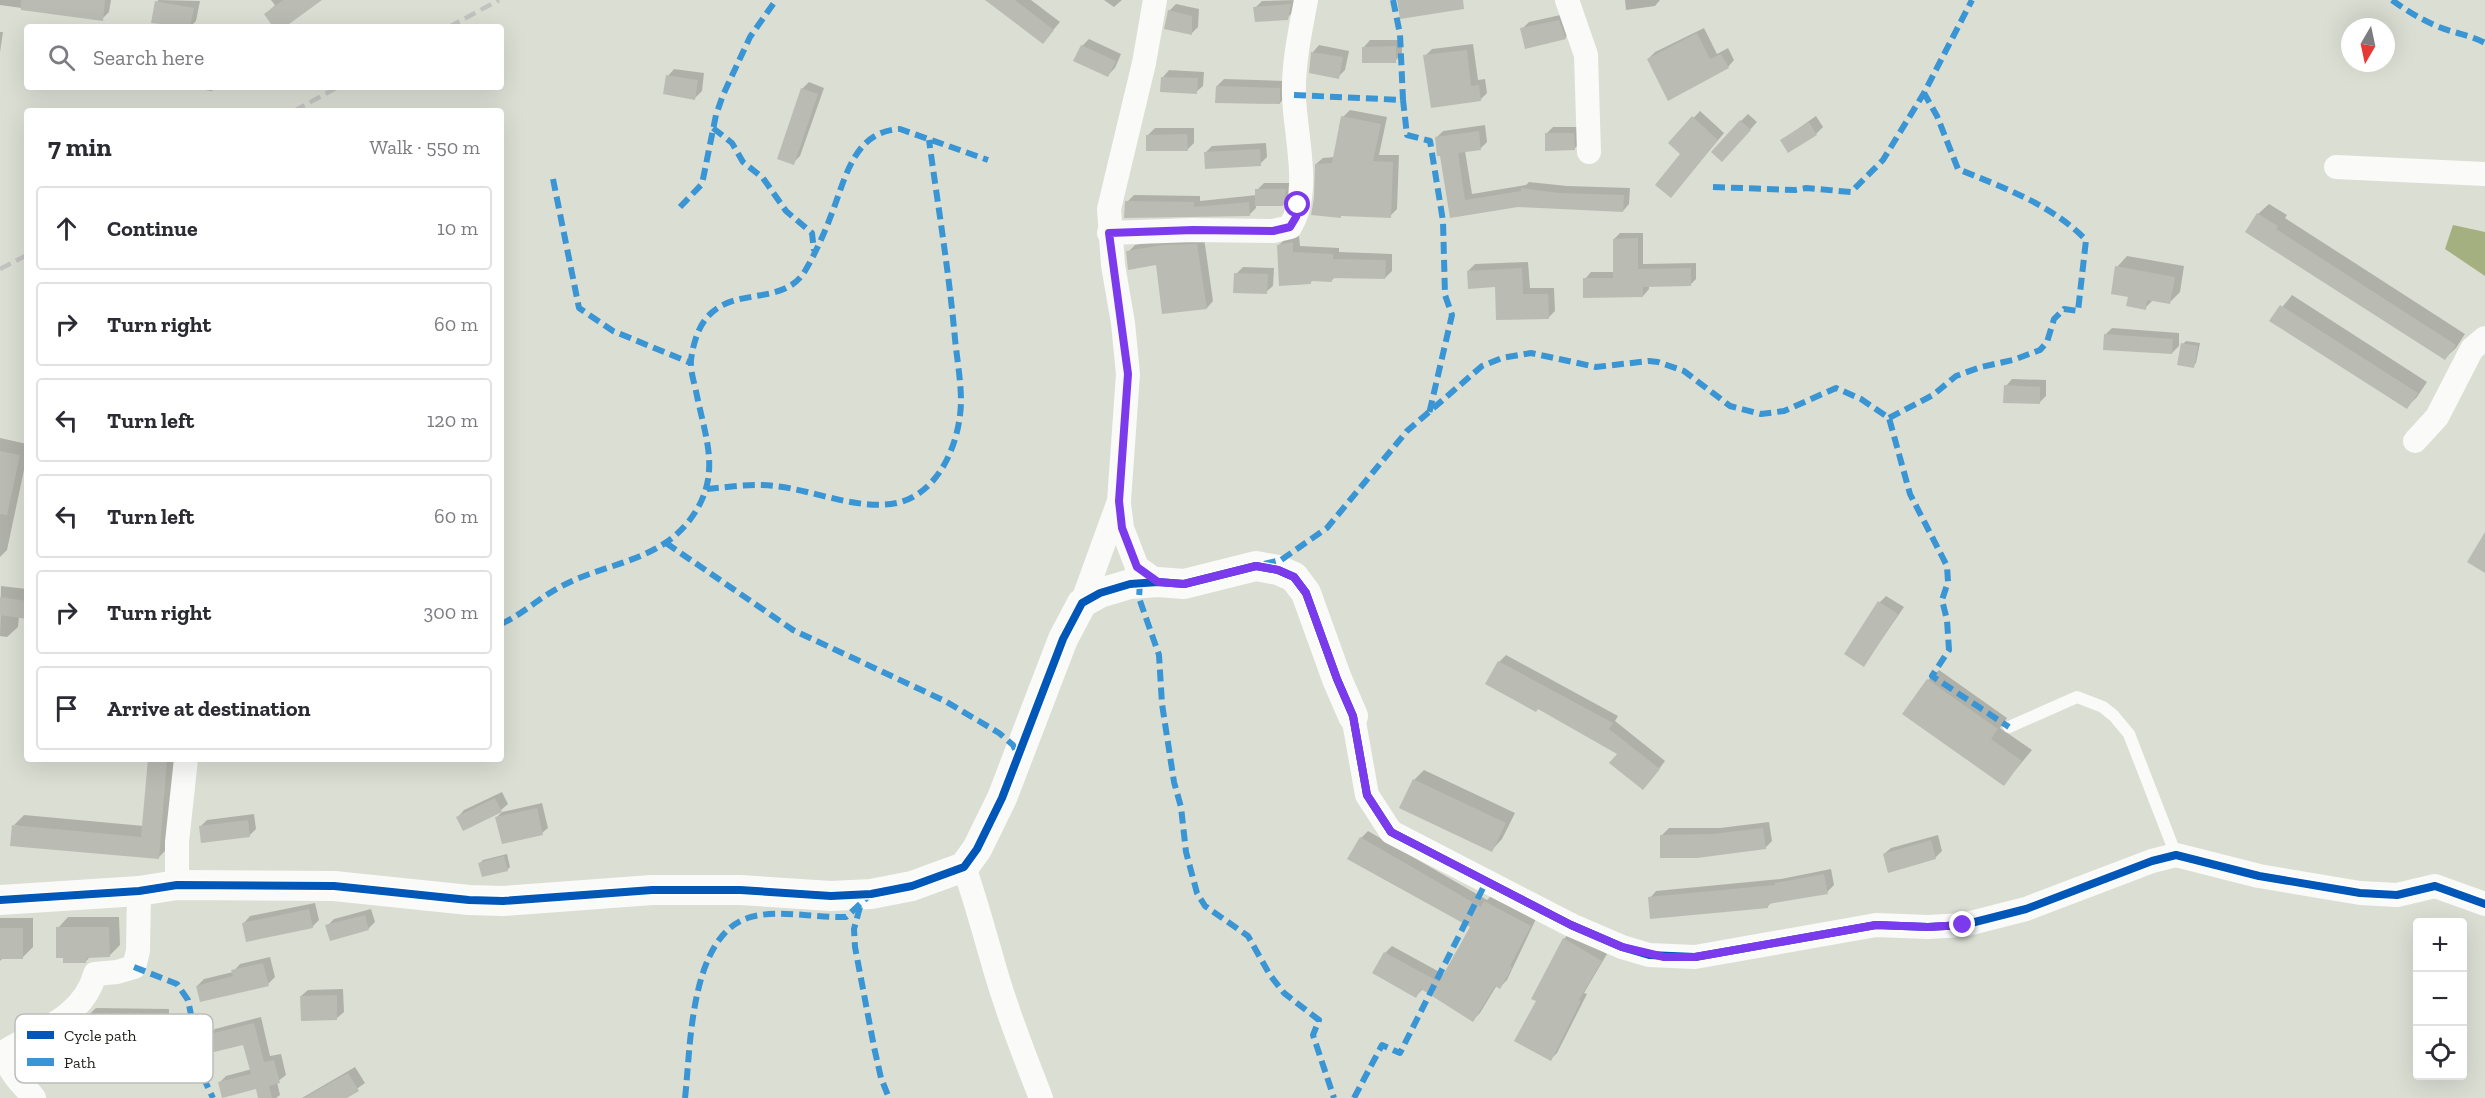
<!DOCTYPE html>
<meta charset="utf-8">
<style>
body{margin:0;font-family:"Zilla Slab",serif;background:#f7f7f7;color:#2b2b33}
.controls{position:absolute;right:18px;bottom:18px;display:grid;overflow:hidden;border-radius:6px;box-shadow:0 6px 24px #0002}
.controls button{width:54px;height:54px;display:grid;place-items:center;padding:0;border:0;border-bottom:2px solid #e1e1e2;background:#fff;color:#2b2b33;font:30px sans-serif}
.compass{position:absolute;left:2341px;top:18px;width:54px;height:54px;border-radius:50%;background:#fff;box-shadow:0 6px 24px #0002;rotate:189deg}
.stop{position:absolute;width:18px;height:18px;margin:-14px;border:4px solid #7c3aed;border-radius:50%;background:#fff}
.stop.end{background:#7c3aed;border-color:#fff;box-shadow:0 2px 6px #0008}
.list{margin:0;padding:0;list-style:none}
h2{display:flex;justify-content:space-between;align-items:center;height:78px;margin:0;padding:0 24px;font-size:26px}
h2 small{font-size:20px;font-weight:400;color:#7c7c81}
.list li{display:grid;grid-template-columns:39px 1fr auto;gap:18px;align-items:center;box-sizing:border-box;height:84px;margin:0 12px 12px;padding:0 12px;border:2px solid #e1e1e2;border-radius:6px}
.list b{display:block;font-size:22px;white-space:nowrap}
.list em{font-size:20px;font-style:normal;color:#7c7c81}
.icon{flex:none;width:33px;height:33px;fill:none;stroke:currentColor;stroke-width:2;stroke-linecap:round;stroke-linejoin:round}
.map{position:relative;flex:none;width:2485px;height:1098px;overflow:hidden}
.search{position:absolute;background:#fff;box-shadow:0 6px 24px #0002;left:24px;top:24px;width:480px;height:66px;display:flex;align-items:center;gap:15px;box-sizing:border-box;padding:0 21px;border-radius:6px;color:#7c7c81;font-size:22px}
.panel{position:absolute;background:#fff;box-shadow:0 6px 24px #0002;left:24px;top:108px;width:480px;height:654px;border-radius:6px}
.map>svg:first-child{display:block}
</style>
<div class="map">
<svg width="2485" height="1098" viewBox="0 0 2485 1098">
<rect width="100%" height="100%" fill="#dbded3"/>
<!-- water -->
<polygon fill="#a4b080" points="2453,225 2485,232 2485,276 2445,249"/>
<!-- shadow -->
<g fill="#0003">
<polygon points="0,0 111,0 109,12 102,19 0,5"/>
<polygon points="158,0 200,1 196,21 190,27 153,21"/>
<polygon points="271,0 319,0 282,27 275,27 266,14 275,5"/>
<polygon points="1002,0 1031,0 1060,22 1043,42"/>
<polygon points="1104,0 1122,0 1114,7"/>
<polygon points="1296,0 1294,11 1287,18 1255,8 1262,1"/>
<polygon points="1625,0 1660,0 1655,6 1626,10"/>
<polygon points="1176,4 1199,9 1198,27 1191,34 1169,11"/>
<polygon points="1565,14 1571,31 1565,38 1522,29 1529,22"/>
<polygon points="1704,28 1717,54 1728,48 1734,60 1728,67 1648,59 1655,52"/>
<polygon points="0,32 3,32 0,52"/>
<polygon points="1089,39 1121,54 1115,68 1108,75 1082,46"/>
<polygon points="1370,40 1402,40 1402,54 1395,61 1364,47"/>
<polygon points="1473,44 1478,80 1485,79 1487,93 1480,100 1425,56 1432,49"/>
<polygon points="1319,45 1349,51 1345,70 1338,77 1310,72 1313,52"/>
<polygon points="674,69 704,73 702,91 695,98 668,76"/>
<polygon points="1169,70 1204,72 1203,86 1196,92 1163,77"/>
<polygon points="1224,79 1286,81 1286,96 1280,103 1217,86"/>
<polygon points="809,82 824,88 800,156 793,163 802,89"/>
<polygon points="184,87 215,87 212,91"/>
<polygon points="1350,110 1387,117 1379,155 1399,155 1397,209 1390,216 1316,198 1316,164 1323,158 1335,157 1343,117"/>
<polygon points="1700,111 1724,133 1677,189 1682,154 1670,143"/>
<polygon points="1748,114 1757,122 1729,153 1741,121"/>
<polygon points="1816,116 1823,127 1816,134 1782,140"/>
<polygon points="1485,125 1487,142 1481,148 1465,151 1472,194 1526,185 1529,182 1567,186 1630,188 1629,204 1623,211 1518,206 1451,216 1441,154 1436,138 1443,131"/>
<polygon points="1553,127 1580,127 1581,142 1574,149 1546,134"/>
<polygon points="1155,128 1194,128 1194,143 1187,150 1148,135"/>
<polygon points="1266,143 1267,157 1260,164 1205,153 1212,146"/>
<polygon points="1264,183 1292,183 1290,198 1283,205 1256,205 1256,208 1249,215 1127,202 1134,195 1200,196 1200,201 1257,195 1257,190"/>
<polygon points="2269,204 2287,215 2285,218 2465,334 2456,348 2445,358 2247,232 2258,214"/>
<polygon points="1620,233 1643,233 1643,264 1696,263 1696,279 1690,285 1649,285 1649,289 1643,296 1585,279 1591,272 1614,272 1614,239"/>
<polygon points="1299,236 1300,246 1339,248 1339,252 1392,254 1392,271 1385,278 1336,276 1331,281 1313,280 1310,283 1279,245 1286,238"/>
<polygon points="1204,238 1213,301 1207,308 1157,264 1128,252 1135,245 1169,239"/>
<polygon points="2127,256 2184,266 2180,292 2170,302 2154,299 2145,308 2130,295 2117,267"/>
<polygon points="1528,262 1530,288 1554,288 1555,311 1548,318 1497,286 1468,271 1475,264"/>
<polygon points="1243,267 1274,268 1273,286 1266,292 1236,274"/>
<polygon points="2292,295 2427,382 2417,397 2407,407 2271,321"/>
<polygon points="2112,328 2179,333 2179,346 2172,353 2105,335"/>
<polygon points="2186,341 2200,343 2196,363 2193,366 2183,344"/>
<polygon points="2012,379 2046,380 2046,396 2039,403 2006,386"/>
<polygon points="0,438 27,444 27,456 7,550 0,557"/>
<polygon points="1,586 27,589 27,617 19,616 18,627 7,637 0,636"/>
<polygon points="1886,596 1904,607 1864,665 1880,602"/>
<polygon points="1506,655 1618,716 1615,721 1665,761 1650,781 1619,753 1499,662"/>
<polygon points="1939,670 2007,718 2000,728 2032,750 2004,784 1928,680"/>
<polygon points="150,759 176,759 169,847 158,858 14,825 24,815 144,826"/>
<polygon points="1424,770 1515,813 1502,839 1492,850 1414,780"/>
<polygon points="502,792 508,804 501,810 458,817 464,810"/>
<polygon points="542,803 548,828 542,833 497,817 502,812"/>
<polygon points="254,814 256,829 249,836 200,827 207,820"/>
<polygon points="1769,822 1772,841 1765,848 1662,835 1669,828 1720,828"/>
<polygon points="1368,831 1487,900 1492,895 1536,919 1507,980 1500,987 1497,985 1480,1013 1473,1020 1423,989 1416,996 1374,973 1385,953 1392,946 1445,975 1472,926 1361,838"/>
<polygon points="1938,835 1942,851 1935,858 1884,854 1891,848"/>
<polygon points="507,854 510,867 507,870 480,863 483,860"/>
<polygon points="1831,869 1834,885 1827,892 1772,902 1767,907 1650,898 1656,891 1781,879"/>
<polygon points="315,903 319,920 312,927 244,923 250,916"/>
<polygon points="371,909 375,922 368,929 327,926 334,919"/>
<polygon points="68,917 119,917 120,945 109,956 91,956 86,961 58,928"/>
<polygon points="0,918 33,918 33,947 23,957 4,957 0,961"/>
<polygon points="1570,932 1607,954 1584,993 1587,994 1557,1053 1551,1059 1538,1001 1564,939"/>
<polygon points="270,957 275,977 268,984 197,986 204,979 233,972 240,964"/>
<polygon points="343,989 344,1012 337,1018 301,996 308,990"/>
<polygon points="96,1008 169,1009 169,1043 158,1053 75,1028"/>
<polygon points="261,1017 270,1056 281,1054 286,1075 277,1082 280,1095 276,1098 260,1098 257,1087 219,1083 226,1076 252,1069 244,1043 208,1035 215,1029"/>
<polygon points="355,1067 365,1083 344,1098 302,1098"/>
</g>
<!-- building -->
<g fill="#babcb4">
<polygon points="21,0 105,0 103,21 21,10"/>
<polygon points="283,0 322,0 285,27 273,27 264,14"/>
<polygon points="985,0 1015,0 1054,30 1043,44"/>
<polygon points="1397,0 1463,0 1464,9 1400,19"/>
<polygon points="155,1 194,8 190,27 151,23"/>
<polygon points="1291,4 1288,20 1255,22 1253,7"/>
<polygon points="1168,10 1192,16 1192,35 1164,29"/>
<polygon points="1559,20 1566,39 1525,49 1520,28"/>
<polygon points="1697,33 1710,59 1721,54 1729,68 1668,101 1647,59"/>
<polygon points="1081,45 1116,61 1108,77 1073,61"/>
<polygon points="1396,46 1396,63 1362,63 1362,47"/>
<polygon points="1467,50 1471,86 1479,85 1481,101 1431,108 1423,55"/>
<polygon points="1311,52 1343,57 1339,79 1309,73"/>
<polygon points="666,75 698,80 695,100 663,94"/>
<polygon points="1161,77 1198,78 1197,94 1160,92"/>
<polygon points="1216,86 1280,88 1280,104 1215,103"/>
<polygon points="801,88 818,94 794,165 777,159"/>
<polygon points="1341,116 1381,124 1373,161 1393,162 1391,218 1341,216 1341,218 1311,215 1314,198 1315,164 1332,163"/>
<polygon points="1692,116 1718,140 1671,198 1655,185 1680,154 1668,143"/>
<polygon points="1740,120 1751,130 1722,162 1711,152"/>
<polygon points="1809,122 1817,135 1788,153 1780,140"/>
<polygon points="1479,131 1481,150 1458,153 1465,200 1521,191 1521,188 1560,193 1624,195 1623,212 1518,207 1450,218 1440,156 1437,156 1435,137"/>
<polygon points="1545,133 1574,133 1575,150 1545,151"/>
<polygon points="1187,134 1188,151 1146,151 1146,135"/>
<polygon points="1260,149 1261,166 1205,169 1204,152"/>
<polygon points="1255,189 1286,189 1283,206 1255,206"/>
<polygon points="1125,201 1194,202 1194,207 1249,202 1250,216 1124,218"/>
<polygon points="2257,213 2278,226 2276,229 2456,345 2445,360 2245,232"/>
<polygon points="1638,238 1638,269 1691,268 1691,286 1643,287 1643,297 1583,298 1583,278 1613,278 1613,239"/>
<polygon points="1293,242 1293,252 1333,254 1333,259 1386,260 1385,279 1332,278 1332,282 1311,281 1311,284 1279,286 1277,245"/>
<polygon points="1197,244 1207,309 1162,314 1156,265 1128,270 1126,251 1162,245"/>
<polygon points="2115,266 2175,277 2170,304 2147,300 2146,310 2126,306 2128,297 2111,294"/>
<polygon points="1522,268 1523,294 1548,294 1549,319 1496,320 1495,287 1468,289 1467,271"/>
<polygon points="1234,273 1268,274 1267,294 1233,293"/>
<polygon points="2280,305 2418,393 2407,409 2269,321"/>
<polygon points="2104,334 2173,339 2172,354 2103,350"/>
<polygon points="2181,343 2198,346 2194,368 2177,365"/>
<polygon points="2004,385 2040,387 2040,404 2003,403"/>
<polygon points="0,451 20,455 7,515 0,514"/>
<polygon points="2485,532 2485,573 2467,562"/>
<polygon points="0,597 27,601 27,619 0,615"/>
<polygon points="1878,601 1898,614 1864,667 1844,654"/>
<polygon points="1498,661 1613,723 1609,729 1660,769 1643,790 1609,763 1617,754 1538,709 1536,712 1485,684"/>
<polygon points="1927,679 1998,729 1991,739 2022,761 2004,786 1902,714"/>
<polygon points="148,759 167,760 159,859 10,846 12,825 141,837"/>
<polygon points="1413,779 1506,823 1492,852 1399,808"/>
<polygon points="495,798 502,812 463,831 456,817"/>
<polygon points="537,808 543,835 502,844 495,817"/>
<polygon points="248,820 250,837 201,843 199,826"/>
<polygon points="1763,828 1766,849 1697,858 1660,858 1660,835 1712,834"/>
<polygon points="1360,837 1481,907 1484,901 1531,926 1510,966 1512,968 1500,989 1495,986 1473,1022 1421,989 1416,998 1372,973 1384,952 1439,982 1470,927 1347,859"/>
<polygon points="1931,840 1936,859 1888,873 1883,854"/>
<polygon points="504,856 508,871 482,877 478,863"/>
<polygon points="1824,874 1828,894 1768,904 1768,908 1650,919 1648,897 1775,885 1775,883"/>
<polygon points="309,909 313,928 246,942 242,923"/>
<polygon points="365,915 369,930 330,941 325,925"/>
<polygon points="56,927 109,927 110,957 86,958 86,963 63,963 63,958 56,958"/>
<rect x="0" y="928" width="23" height="31"/>
<polygon points="1563,938 1602,961 1579,1000 1581,1001 1551,1061 1514,1041 1536,1001 1531,999"/>
<polygon points="263,963 269,986 200,1002 196,986 233,976 231,970"/>
<polygon points="337,995 337,1020 301,1021 300,996"/>
<polygon points="254,1023 264,1062 274,1060 280,1083 269,1086 272,1098 258,1098 256,1089 222,1098 218,1082 251,1074 243,1045 210,1053 206,1035"/>
<polygon points="348,1073 359,1091 347,1098 304,1098"/>
</g>
<g fill="none" stroke-linecap="round" stroke-linejoin="round">
<!-- service -->
<polyline stroke="#fafaf8" stroke-width="12" points="2009,727 2077,697 2103,707 2114,716 2129,734 2176,855"/>
<!-- minor -->
<g stroke="#fafaf8" stroke-width="24">
<polyline points="1567,0 1586,55 1589,152"/>
<polyline points="2336,167 2485,174"/>
<path d="M1109 233 1193 230 1273 231 1290 227C1312 192 1295 135 1294 96 1293 64 1300 32 1306 0"/>
<polyline points="2415,441 2437,417 2472,349 2485,338"/>
<polyline points="1119,504 1122,528 1137,567 1158,582"/>
<polyline points="1082,603 1119,501 1128,374 1123,323 1113,265 1109,209 1144,63 1155,0"/>
<polyline points="1353,716 1367,795 1391,832 1571,925 1622,947 1649,955 1695,957 1876,925 1928,927 1963,925 2026,909 2152,861 2176,855 2259,876 2360,893 2397,895 2435,886 2485,904"/>
<path d="M964 867C975 898 983 928 992 959 1005 1006 1023 1052 1041 1098"/>
<polyline points="177,885 177,842 186,759"/>
<path d="M34 1098C23 1084 4 1070 7 1050 41 1030 84 1016 95 974L117 972 134 967 138 951 139 891"/>
</g>
<!-- tertiary -->
<polyline stroke="#fafaf8" stroke-width="30" points="0,900 139,891 177,885 334,886 469,900 503,901 652,890 740,890 831,896 871,894 912,886 964,867 977,849 1002,798 1063,639 1082,603 1100,593 1130,584 1158,582 1184,584 1256,566 1278,570 1294,577 1306,593 1337,679 1353,716"/>
<!-- rail -->
<g stroke="#c3c4c1" stroke-width="4.5" stroke-dasharray="12 6" stroke-linecap="butt">
<polyline points="449,27 499,0"/>
<polyline points="294,111 338,87"/>
<polyline points="0,269 27,255"/>
</g>
<!-- quiet -->
<g stroke="#3a95d4" stroke-width="6" stroke-dasharray="12 6" stroke-linecap="butt">
<polyline points="1393,0 1400,34 1403,100"/>
<path d="M2392 0C2407 11 2422 20 2439 27 2454 33 2470 35 2485 43"/>
<polyline points="1294,95 1403,100 1407,135 1430,141 1443,221 1445,295 1452,315 1429,414"/>
<polyline points="713,128 732,143 743,162 763,178 786,211 812,233 814,251"/>
<polyline points="553,179 579,308 613,331 691,363"/>
<polyline points="1713,187 1795,190 1806,188 1851,192 1883,160 1924,93 1972,0"/>
<polyline points="680,207 702,184 716,115 723,95 750,37 776,0"/>
<path d="M1889 418 1933 395 1956 376 1981 367 2013 360 2040 350 2047 342 2054 319 2064 309 2078 311 2086 240C2051 204 2004 188 1958 169L1937 116 1924 93"/>
<path d="M707 489C729 487 753 483 775 486 813 490 859 511 897 503 940 493 960 442 961 402 961 381 957 359 955 339 949 272 938 206 929 140"/>
<polyline points="666,543 793,630 945,701 999,733 1013,745 1018,756"/>
<polyline points="1264,564 1281,560 1327,528 1407,431 1482,366 1502,358 1531,353 1596,367 1649,361 1658,362 1684,371 1730,406 1761,414 1784,411 1836,388 1861,399 1889,418 1910,494 1947,566 1948,582 1942,600 1947,620 1949,650 1932,676 2009,727"/>
<polyline points="1140,583 1139,598 1159,655 1162,704 1174,782 1181,807 1186,852 1197,893 1205,906 1248,936 1270,975 1284,993 1319,1020 1313,1035 1334,1098"/>
<path d="M501 624C523 614 540 597 562 586 605 563 657 562 689 521 722 478 707 443 697 396 695 385 690 371 691 360 703 269 777 317 805 271 813 258 825 232 830 218 845 182 852 131 900 129L988 160"/>
<polyline points="860,907 854,929 855,947 874,1047 881,1078 889,1098"/>
<polyline points="134,967 177,984 188,1000 204,1079 213,1098"/>
<path d="M685 1098C691 1047 689 929 755 916 782 910 817 918 846 917L871 894"/>
<polyline points="1354,1098 1382,1045 1400,1053 1486,882"/>
</g>
<defs>
<polyline id="cycleway" points="0,900 139,891 177,885 334,886 469,900 503,901 652,890 740,890 831,896 871,894 912,886 964,867 977,849 1002,798 1063,639 1082,603 1100,593 1130,584 1158,582 1184,584 1256,566 1278,570 1294,577 1306,593 1337,679 1353,716 1367,795 1391,832 1571,925 1622,947 1649,955 1695,957 1876,925 1928,927 1963,925 2026,909 2152,861 2176,855 2259,876 2360,893 2397,895 2435,886 2485,904"/>
</defs>
<!-- cycleway casing -->
<use href="#cycleway" stroke="#fff" stroke-width="11"/>
<!-- cycleway -->
<use href="#cycleway" stroke="#0057b8" stroke-width="8"/>
</g>
<g fill="none" stroke-linecap="round" stroke-linejoin="round">
<!-- route -->
<polyline stroke="#7c3aed" stroke-width="8" points="1298,205 1296,217 1290,227 1273,231 1193,230 1109,233 1128,374 1119,501 1122,528 1137,567 1158,582 1184,584 1256,566 1278,570 1294,577 1306,593 1337,679 1353,716 1367,795 1391,832 1571,925 1622,947 1664,957 1695,957 1876,925 1928,927 1963,925"/>
</g>
<!-- legend -->
<rect x="15" y="1014" width="198" height="69" rx="9" fill="#fff" stroke="#bcbdbb" stroke-width="1.5"/>
<rect x="27" y="1031" width="27" height="8" fill="#0057b8"/>
<rect x="27" y="1058" width="27" height="8" fill="#3a95d4"/>
<g font-size="16" fill="#20231b">
<text x="64" y="1041">Cycle path</text>
<text x="64" y="1068">Path</text>
</g>
</svg>
<div class="controls">
<button>+</button>
<button>−</button>
<button><svg class="icon" aria-label="locate" viewBox="0 0 24 24"><circle cx="12" cy="12" r="6"/><path d="M12 2v4M12 18v4M2 12h4M18 12h4"/></svg></button>
</div>
<svg class="compass" viewBox="-18 -18 36 36"><path d="M0-13l5 13h-10z" fill="#e53935"/><path d="M0 13l5-13h-10z" fill="#7c7c81"/></svg>
<div class="stop" style="left:1298px;top:205px"></div>
<div class="stop end" style="left:1963px;top:925px"></div>
<div class="search"><svg class="icon" aria-label="search" viewBox="0 0 24 24"><circle cx="10" cy="10" r="6"/><path d="M15 15l6 6"/></svg>Search here</div>
<section class="panel">
<h2>7 min<small>Walk · 550 m</small></h2>
<ul class="list">
<li><svg class="icon" aria-label="ahead" viewBox="0 0 24 24"><path d="M12 20V5M6 11l6-6 6 6"/></svg><div><b>Continue</b></div><em>10 m</em></li>
<li><svg class="icon" aria-label="right" viewBox="0 0 24 24"><path d="M7 20v-9h11M14 6l5 5-5 5"/></svg><div><b>Turn right</b></div><em>60 m</em></li>
<li><svg class="icon" aria-label="left" viewBox="0 0 24 24"><path d="M17 20v-9H6M10 6l-5 5 5 5"/></svg><div><b>Turn left</b></div><em>120 m</em></li>
<li><svg class="icon" aria-label="left" viewBox="0 0 24 24"><path d="M17 20v-9H6M10 6l-5 5 5 5"/></svg><div><b>Turn left</b></div><em>60 m</em></li>
<li><svg class="icon" aria-label="right" viewBox="0 0 24 24"><path d="M7 20v-9h11M14 6l5 5-5 5"/></svg><div><b>Turn right</b></div><em>300 m</em></li>
<li><svg class="icon" aria-label="arrive" viewBox="0 0 24 24"><path d="M6 21V4h12l-3 4 3 4H6"/></svg><div><b>Arrive at destination</b></div></li>
</ul>
</section>
</div>
